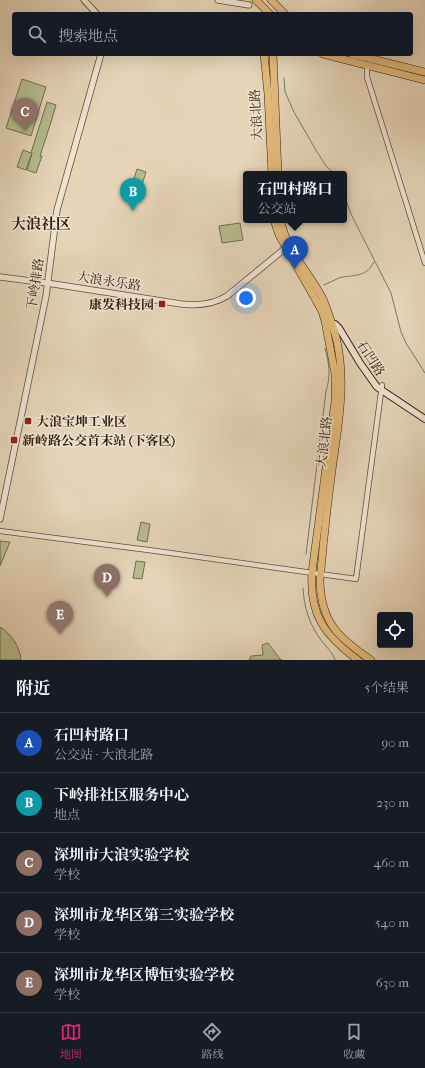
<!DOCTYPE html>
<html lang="zh">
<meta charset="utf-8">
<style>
body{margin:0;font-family:"IM FELL French Canon","Noto Serif SC",serif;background:#242831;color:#f1f3f6}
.controls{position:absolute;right:12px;bottom:12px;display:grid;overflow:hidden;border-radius:4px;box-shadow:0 4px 16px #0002}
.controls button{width:36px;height:36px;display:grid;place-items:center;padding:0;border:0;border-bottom:1px solid #363941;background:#171b24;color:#f1f3f6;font:20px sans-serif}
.you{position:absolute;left:246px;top:298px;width:14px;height:14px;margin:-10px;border:3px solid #fff;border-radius:50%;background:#1a73e8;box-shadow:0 0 0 6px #1a73e833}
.badge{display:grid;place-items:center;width:26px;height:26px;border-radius:50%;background:#db2777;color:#fff;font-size:13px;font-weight:700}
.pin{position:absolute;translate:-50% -33px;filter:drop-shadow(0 1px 2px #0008)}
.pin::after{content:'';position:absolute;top:21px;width:14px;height:12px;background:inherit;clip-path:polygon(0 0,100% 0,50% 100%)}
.popup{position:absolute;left:243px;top:171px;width:104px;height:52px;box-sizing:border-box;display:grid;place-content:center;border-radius:4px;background:#171b24;filter:drop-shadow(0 1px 3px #0005);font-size:13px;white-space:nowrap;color:#9ea1a6}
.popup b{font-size:15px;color:#f1f3f6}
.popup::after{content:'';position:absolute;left:50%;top:100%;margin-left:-8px;border:8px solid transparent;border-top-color:#171b24}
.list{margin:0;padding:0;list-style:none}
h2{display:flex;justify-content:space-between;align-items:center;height:52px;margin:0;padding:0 16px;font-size:17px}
h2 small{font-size:13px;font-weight:400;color:#9ea1a6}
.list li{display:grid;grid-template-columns:26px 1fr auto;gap:12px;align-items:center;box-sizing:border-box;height:60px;padding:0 16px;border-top:1px solid #363941}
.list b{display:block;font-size:15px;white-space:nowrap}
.list p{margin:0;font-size:13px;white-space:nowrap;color:#9ea1a6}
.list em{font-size:13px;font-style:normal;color:#9ea1a6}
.icon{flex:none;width:22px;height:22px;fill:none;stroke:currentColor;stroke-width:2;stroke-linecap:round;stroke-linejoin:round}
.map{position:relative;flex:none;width:425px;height:660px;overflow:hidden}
.search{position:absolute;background:#171b24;box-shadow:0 4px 16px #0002;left:12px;right:12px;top:12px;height:44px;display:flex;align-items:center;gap:10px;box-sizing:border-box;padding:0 14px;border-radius:4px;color:#9ea1a6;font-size:15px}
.sheet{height:352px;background:#171b24}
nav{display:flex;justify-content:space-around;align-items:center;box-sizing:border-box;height:56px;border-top:1px solid #363941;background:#171b24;font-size:11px;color:#9ea1a6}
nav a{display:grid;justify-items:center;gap:2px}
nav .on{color:#db2777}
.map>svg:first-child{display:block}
</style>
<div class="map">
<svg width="425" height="660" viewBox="0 0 425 660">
<rect width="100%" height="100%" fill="#e5d4b8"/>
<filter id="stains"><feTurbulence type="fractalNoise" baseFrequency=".005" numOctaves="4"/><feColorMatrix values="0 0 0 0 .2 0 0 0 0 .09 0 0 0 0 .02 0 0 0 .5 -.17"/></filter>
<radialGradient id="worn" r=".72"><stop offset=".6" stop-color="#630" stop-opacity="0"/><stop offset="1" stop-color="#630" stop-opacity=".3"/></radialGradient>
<!-- green -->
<g fill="#b5bc8e" stroke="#746e4e">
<polygon points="22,79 46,87 31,136 6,128"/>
<polygon points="47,102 56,105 51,122 50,121 51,122 40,156 42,156 36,173 27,170 32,153 26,170 17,167 23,150 31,153"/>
<polygon points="137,169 146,172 140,191 131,188"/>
<polygon points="240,223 243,240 222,243 219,226"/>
<polygon points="141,522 150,524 147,542 137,540"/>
<polygon points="0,541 10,542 0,566"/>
<polygon points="136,561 145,562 142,579 133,578"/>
<path d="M0 627C11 633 20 647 21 660H0Z"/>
<polygon points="268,643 280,659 282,660 249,660 251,656 263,655 262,645"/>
</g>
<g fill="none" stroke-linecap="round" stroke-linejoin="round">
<!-- stream -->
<g stroke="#6e7c6c" stroke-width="1">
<polyline points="284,78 285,92 294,112 317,152 326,166 335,174"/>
<polyline points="344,195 351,214 391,293 401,332 406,343 425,373"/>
<path d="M324 285C329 283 334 280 339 278 353 274 365 279 374 262"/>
<path d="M306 554 326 391C331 376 329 363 325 348"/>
<path d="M303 588C304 607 309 624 321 640 326 647 332 651 335 660"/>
</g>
<defs>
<g id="minor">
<polyline points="367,66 367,77 425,263"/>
<polyline points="0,531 156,551 356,579 382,385"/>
</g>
<g id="tertiary">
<polyline points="84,0 97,14"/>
<polyline points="218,0 249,5"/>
<path d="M0 277 47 283 181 304C197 306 214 304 227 296L288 246"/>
<polyline points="0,519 46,296 57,210 101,54"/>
</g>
<polyline id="secondary" points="332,325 335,324 339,328 360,363 377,387 425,419"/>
<g id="primary">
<polyline points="256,0 270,14"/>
<polyline points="271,0 285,14"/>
<polyline points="264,54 268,94 272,174"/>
<polyline points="273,54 278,174"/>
<polyline points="323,54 425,80"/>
<polyline points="352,54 425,72"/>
<path d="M274 220 279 235 322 311 325 321 335 374V401L312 572C309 615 325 636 358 660"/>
<path d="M281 220C285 249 309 272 322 297 328 310 332 324 336 337 347 381 338 426 332 470 327 507 323 544 320 581 321 623 339 638 371 660"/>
</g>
</defs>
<!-- minor casing -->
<use href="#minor" stroke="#5f4e38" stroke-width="6"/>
<!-- tertiary casing -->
<use href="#tertiary" stroke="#5f4e38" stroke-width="7"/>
<!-- secondary casing -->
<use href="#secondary" stroke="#32210d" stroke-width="8"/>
<!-- primary casing -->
<use href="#primary" stroke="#32210d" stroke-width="8"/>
<!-- minor -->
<use href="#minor" stroke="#eee3d1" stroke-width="4.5"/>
<!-- tertiary -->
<use href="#tertiary" stroke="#eee3d1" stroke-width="5.5"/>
<!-- secondary -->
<use href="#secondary" stroke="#eee3d1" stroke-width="6"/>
<!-- primary -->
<use href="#primary" stroke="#e2ba7c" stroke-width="7"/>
</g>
<!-- markers -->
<g fill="#8f2418" stroke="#eee3d1" stroke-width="1.5">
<rect x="158" y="300" width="8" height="8" rx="2"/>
<rect x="24" y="417" width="8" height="8" rx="2"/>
<rect x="10" y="436" width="8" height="8" rx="2"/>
</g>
<g text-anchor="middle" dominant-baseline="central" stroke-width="3" stroke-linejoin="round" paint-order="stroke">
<!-- street labels -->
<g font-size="13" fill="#32210d" stroke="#eee3d1">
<text transform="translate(256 115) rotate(-93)">大浪北路</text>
<text transform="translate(109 281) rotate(9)">大浪永乐路</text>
<text transform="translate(35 284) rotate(-81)">下岭排路</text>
<text transform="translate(371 358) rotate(57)">石凹路</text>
<text transform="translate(324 442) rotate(-83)">大浪北路</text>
</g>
<!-- poi labels -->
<g font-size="13" font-weight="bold" fill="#32210d" stroke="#eee3d1" text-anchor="start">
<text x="154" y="304" text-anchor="end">康发科技园</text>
<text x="36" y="421">大浪宝坤工业区</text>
<text x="22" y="440">新岭路公交首末站 (下客区)</text>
</g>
<!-- quarter labels -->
<g font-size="15" font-weight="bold" fill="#32210d" stroke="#eee3d1">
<text x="41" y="224">大浪社区</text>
</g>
</g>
<rect width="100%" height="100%" filter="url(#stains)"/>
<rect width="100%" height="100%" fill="url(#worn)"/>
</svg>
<div class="controls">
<button><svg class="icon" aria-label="locate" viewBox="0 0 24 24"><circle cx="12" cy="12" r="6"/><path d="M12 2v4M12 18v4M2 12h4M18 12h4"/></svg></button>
</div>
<div class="you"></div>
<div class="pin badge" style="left:295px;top:269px;background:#1a4fb4">A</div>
<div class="popup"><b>石凹村路口</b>公交站</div>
<div class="pin badge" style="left:133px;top:211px;background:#0f9aa8">B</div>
<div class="pin badge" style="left:25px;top:131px;background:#8d6e63">C</div>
<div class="pin badge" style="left:107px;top:597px;background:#8d6e63">D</div>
<div class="pin badge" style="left:60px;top:634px;background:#8d6e63">E</div>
<div class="search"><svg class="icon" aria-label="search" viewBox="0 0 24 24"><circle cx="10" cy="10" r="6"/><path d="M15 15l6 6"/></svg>搜索地点</div>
</div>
<section class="sheet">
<h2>附近<small>5个结果</small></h2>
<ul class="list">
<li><span class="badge" style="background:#1a4fb4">A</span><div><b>石凹村路口</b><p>公交站 · 大浪北路</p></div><em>90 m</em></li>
<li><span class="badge" style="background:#0f9aa8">B</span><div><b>下岭排社区服务中心</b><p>地点</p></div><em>230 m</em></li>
<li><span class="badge" style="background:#8d6e63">C</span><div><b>深圳市大浪实验学校</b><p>学校</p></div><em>460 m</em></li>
<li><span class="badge" style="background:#8d6e63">D</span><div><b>深圳市龙华区第三实验学校</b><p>学校</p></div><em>540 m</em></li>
<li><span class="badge" style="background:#8d6e63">E</span><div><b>深圳市龙华区博恒实验学校</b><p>学校</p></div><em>630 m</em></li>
</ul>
</section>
<nav>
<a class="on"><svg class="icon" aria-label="map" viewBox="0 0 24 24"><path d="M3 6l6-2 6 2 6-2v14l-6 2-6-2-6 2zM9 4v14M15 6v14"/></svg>地图</a>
<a><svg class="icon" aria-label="directions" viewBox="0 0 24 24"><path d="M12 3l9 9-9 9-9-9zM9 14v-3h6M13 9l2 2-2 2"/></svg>路线</a>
<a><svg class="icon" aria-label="saved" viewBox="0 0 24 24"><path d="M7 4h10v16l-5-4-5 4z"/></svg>收藏</a>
</nav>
